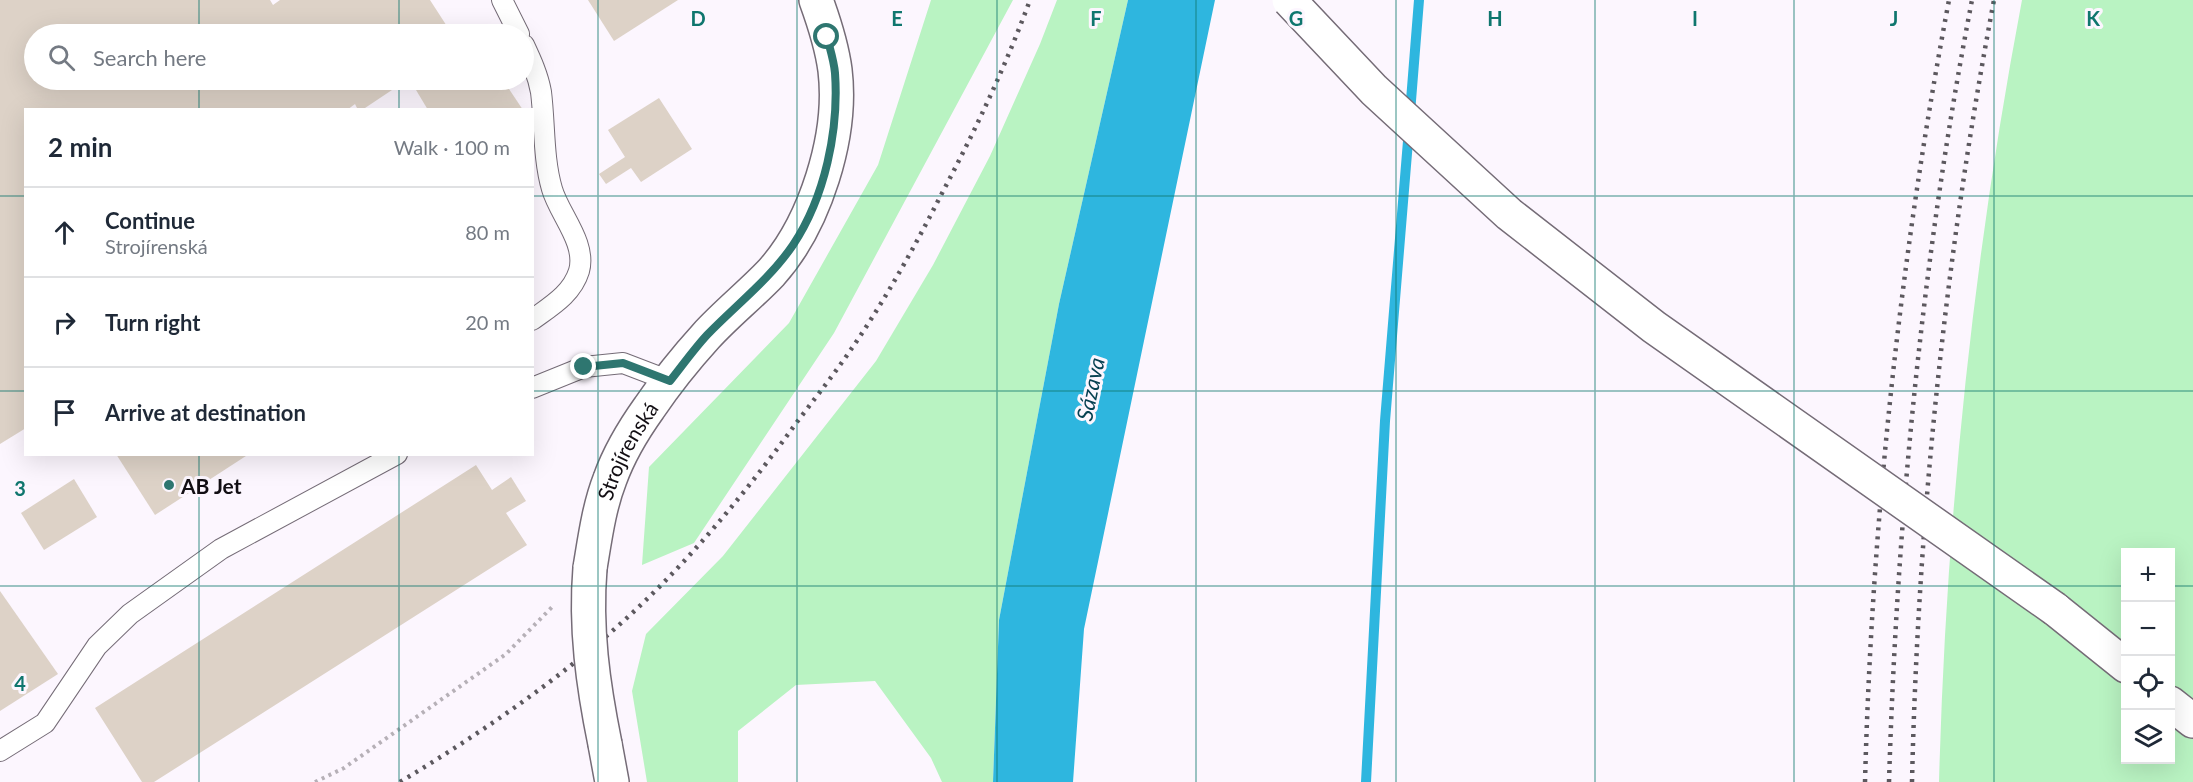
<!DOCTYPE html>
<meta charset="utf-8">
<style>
body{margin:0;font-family:Lato,sans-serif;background:#f6f6f7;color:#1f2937}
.controls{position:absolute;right:18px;bottom:18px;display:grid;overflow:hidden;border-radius:0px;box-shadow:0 6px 24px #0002}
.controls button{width:54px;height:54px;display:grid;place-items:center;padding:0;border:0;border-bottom:2px solid #e0e1e3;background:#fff;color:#1f2937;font:30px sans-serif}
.stop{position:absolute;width:18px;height:18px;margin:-14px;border:4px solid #2e7670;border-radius:50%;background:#fff}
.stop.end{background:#2e7670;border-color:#fff;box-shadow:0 2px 6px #0008}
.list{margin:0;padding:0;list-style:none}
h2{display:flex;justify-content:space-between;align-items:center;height:78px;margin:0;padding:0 24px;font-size:26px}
h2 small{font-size:20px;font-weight:400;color:#747a83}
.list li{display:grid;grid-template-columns:39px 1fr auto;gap:18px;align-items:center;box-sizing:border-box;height:90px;padding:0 24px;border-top:2px solid #e0e1e3}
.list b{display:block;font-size:22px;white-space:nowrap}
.list p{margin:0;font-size:20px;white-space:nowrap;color:#747a83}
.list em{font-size:20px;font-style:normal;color:#747a83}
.icon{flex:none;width:33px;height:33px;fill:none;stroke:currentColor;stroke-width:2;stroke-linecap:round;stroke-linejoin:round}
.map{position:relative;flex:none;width:2193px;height:782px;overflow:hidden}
.search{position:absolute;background:#fff;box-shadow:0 6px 24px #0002;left:24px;top:24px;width:510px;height:66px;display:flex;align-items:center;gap:15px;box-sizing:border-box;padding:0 21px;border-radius:33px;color:#747a83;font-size:22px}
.panel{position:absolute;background:#fff;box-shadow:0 6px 24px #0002;left:24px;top:108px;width:510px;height:348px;border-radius:0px}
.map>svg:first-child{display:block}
</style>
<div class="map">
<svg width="2193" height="782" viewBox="0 0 2193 782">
<rect width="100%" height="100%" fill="#fcf6fe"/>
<!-- green -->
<g fill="#b9f3c2" fill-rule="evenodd">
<polygon points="931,0 1013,0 834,333 694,543 642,565 649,467 789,323 878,165"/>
<polygon points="1057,0 1128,0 1059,304 999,620 993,782 942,782 931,758 875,681 796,685 738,731 738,782 647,782 632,691 646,634 723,556 876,361 933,265 990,156 1040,44"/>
<path d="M2022 0H2193V782H1939C1946 520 1973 258 2022 0ZM2126 552H2170V760H2126Z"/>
</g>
<!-- water -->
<polygon fill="#2eb6df" points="1128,0 1215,0 1084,629 1073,782 993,782 999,620 1059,304"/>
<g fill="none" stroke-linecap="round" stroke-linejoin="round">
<!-- stream -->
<g stroke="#2eb6df" stroke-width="10">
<polyline points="1410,113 1419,0"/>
<polyline points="1366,782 1385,421 1409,129"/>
</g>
</g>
<!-- building -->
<g fill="#ddd2c7">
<polygon points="0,0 270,0 273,5 280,0 430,0 452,34 34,34 34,80 407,80 362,110 358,110 355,104 347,110 26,110 26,428 0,444"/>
<polygon points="588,0 678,0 614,41"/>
<polygon points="410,80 503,80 523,110 428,110"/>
<polygon points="659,98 692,149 641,182 631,168 606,184 599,174 625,157 608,130"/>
<polygon points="116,454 249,454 155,515"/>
<polygon points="476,465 492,490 511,477 526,501 506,513 527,545 154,782 142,782 95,708"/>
<polygon points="74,479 97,517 44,550 21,513"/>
<polygon points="0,591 58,674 0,711"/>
</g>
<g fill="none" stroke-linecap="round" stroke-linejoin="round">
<defs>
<g id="lane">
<polyline points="502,0 519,34"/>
<path d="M524 45C531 60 538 75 541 92 545 124 543 158 552 189 559 214 587 243 579 271 572 294 551 306 532 320"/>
<polyline points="532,388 584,367 623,363 670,381"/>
<polyline points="0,751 45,723 97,646 130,614 221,549 397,454"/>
</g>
<g id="street">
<path id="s1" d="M590 568C595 538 599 507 610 479 619 454 634 429 649 408 666 383 686 358 706 336 726 314 750 295 771 273 815 224 843 136 835 70 832 47 824 22 816 0"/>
<polyline points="605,744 612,782"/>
</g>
<g id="primary">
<polyline points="2055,609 2126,666"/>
<polyline points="2170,703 2193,721"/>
</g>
</defs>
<!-- lane casing -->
<use href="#lane" stroke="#756c77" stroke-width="22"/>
<!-- street casing -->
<use href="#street" stroke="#756c77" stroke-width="36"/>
<!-- primary casing -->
<use href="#primary" stroke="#756c77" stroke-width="36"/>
<!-- path -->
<polyline stroke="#b6b0b7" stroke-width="4" stroke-dasharray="3 4.5" stroke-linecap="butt" points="315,782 344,768 506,654 554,605"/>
<!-- lane -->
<use href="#lane" stroke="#fff" stroke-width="20"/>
<!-- street -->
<use href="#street" stroke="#fff" stroke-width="33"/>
<!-- primary -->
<use href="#primary" stroke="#fff" stroke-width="33"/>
<!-- rail -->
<g stroke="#5c585e" stroke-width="4.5" stroke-dasharray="3 6" stroke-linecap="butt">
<path d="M400 782C481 733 559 680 629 616 692 558 747 491 797 422 816 397 835 373 852 348 885 300 914 248 940 197 974 133 1005 68 1030 0"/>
<path d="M1865 782C1872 520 1900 258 1949 0"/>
<path d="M1889 782C1897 520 1922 258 1972 0"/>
<path d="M1912 782C1918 520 1945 258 1994 0"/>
</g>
<defs>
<path id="street-bridge" d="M590 568C585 628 593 685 605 744"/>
<polyline id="primary-bridge" points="1289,0 1374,90 1509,214 1654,327 2055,609"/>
</defs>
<!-- street-bridge casing -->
<use href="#street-bridge" stroke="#756c77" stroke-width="36" stroke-linecap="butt"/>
<!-- primary-bridge casing -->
<use href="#primary-bridge" stroke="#756c77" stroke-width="36" stroke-linecap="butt"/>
<!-- street-bridge -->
<use href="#street-bridge" stroke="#fff" stroke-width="33"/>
<!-- primary-bridge -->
<use href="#primary-bridge" stroke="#fff" stroke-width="33"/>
</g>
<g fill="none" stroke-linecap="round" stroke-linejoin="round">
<!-- route -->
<path stroke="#2e7670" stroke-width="8" d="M584 367 623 363 670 381C682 366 694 349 707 335 736 305 770 279 793 245 825 197 839 130 835 73 834 61 830 49 827 37"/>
</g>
<!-- grid -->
<path fill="none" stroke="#0f766e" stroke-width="1.5" stroke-opacity="0.55" d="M199 0V34M399 0V34M598 0V782M797 0V782M997 0V782M1196 0V782M1396 0V782M1595 0V782M1794 0V782M1994 0V782M199 80V110M399 80V110M0 196H26M532 196H2193M0 391H26M532 391H2193M199 454V782M399 454V782M0 586H2126M2170 586H2193"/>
<!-- markers -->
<circle fill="#2e7670" stroke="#fcf6fe" stroke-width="2" cx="169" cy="485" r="6"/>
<g text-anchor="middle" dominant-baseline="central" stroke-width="6" stroke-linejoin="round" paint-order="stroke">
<!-- street labels -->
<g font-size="21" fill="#120e13" stroke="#fcf6fe">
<text stroke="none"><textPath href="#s1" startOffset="124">Strojírenská</textPath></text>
</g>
<!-- poi labels -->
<g font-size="21" font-weight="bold" fill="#120e13" stroke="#fcf6fe" text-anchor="start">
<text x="181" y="485">AB Jet</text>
</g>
<!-- water labels -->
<g font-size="22" font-style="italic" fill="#074152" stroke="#fcf6fe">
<text transform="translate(1090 389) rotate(-78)">Sázava</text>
</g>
</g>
<g font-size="20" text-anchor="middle" font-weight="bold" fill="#0f766e" stroke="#fcf6fe" stroke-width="6" stroke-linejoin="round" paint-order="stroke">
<text x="698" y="26">D</text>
<text x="897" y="26">E</text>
<text x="1096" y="26">F</text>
<text x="1296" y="26">G</text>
<text x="1495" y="26">H</text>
<text x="1695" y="26">I</text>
<text x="1894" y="26">J</text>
<text x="2093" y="26">K</text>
<text x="20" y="496">3</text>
<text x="20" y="691">4</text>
</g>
</svg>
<div class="controls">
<button>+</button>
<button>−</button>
<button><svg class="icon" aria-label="locate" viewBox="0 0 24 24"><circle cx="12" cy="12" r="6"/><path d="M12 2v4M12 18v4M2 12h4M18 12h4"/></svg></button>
<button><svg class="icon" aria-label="layers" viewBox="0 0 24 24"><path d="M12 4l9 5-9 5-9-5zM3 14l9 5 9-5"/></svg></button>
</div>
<div class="stop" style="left:827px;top:37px"></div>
<div class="stop end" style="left:584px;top:367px"></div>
<div class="search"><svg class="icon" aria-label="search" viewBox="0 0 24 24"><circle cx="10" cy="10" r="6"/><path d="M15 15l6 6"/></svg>Search here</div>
<section class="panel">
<h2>2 min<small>Walk · 100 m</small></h2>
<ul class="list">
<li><svg class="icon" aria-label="ahead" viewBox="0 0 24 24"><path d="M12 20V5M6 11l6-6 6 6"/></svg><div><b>Continue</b><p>Strojírenská</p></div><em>80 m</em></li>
<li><svg class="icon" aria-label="right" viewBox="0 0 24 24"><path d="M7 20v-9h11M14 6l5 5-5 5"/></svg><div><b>Turn right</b></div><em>20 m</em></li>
<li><svg class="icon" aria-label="arrive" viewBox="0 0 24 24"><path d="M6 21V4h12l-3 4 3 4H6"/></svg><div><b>Arrive at destination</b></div></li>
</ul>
</section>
</div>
